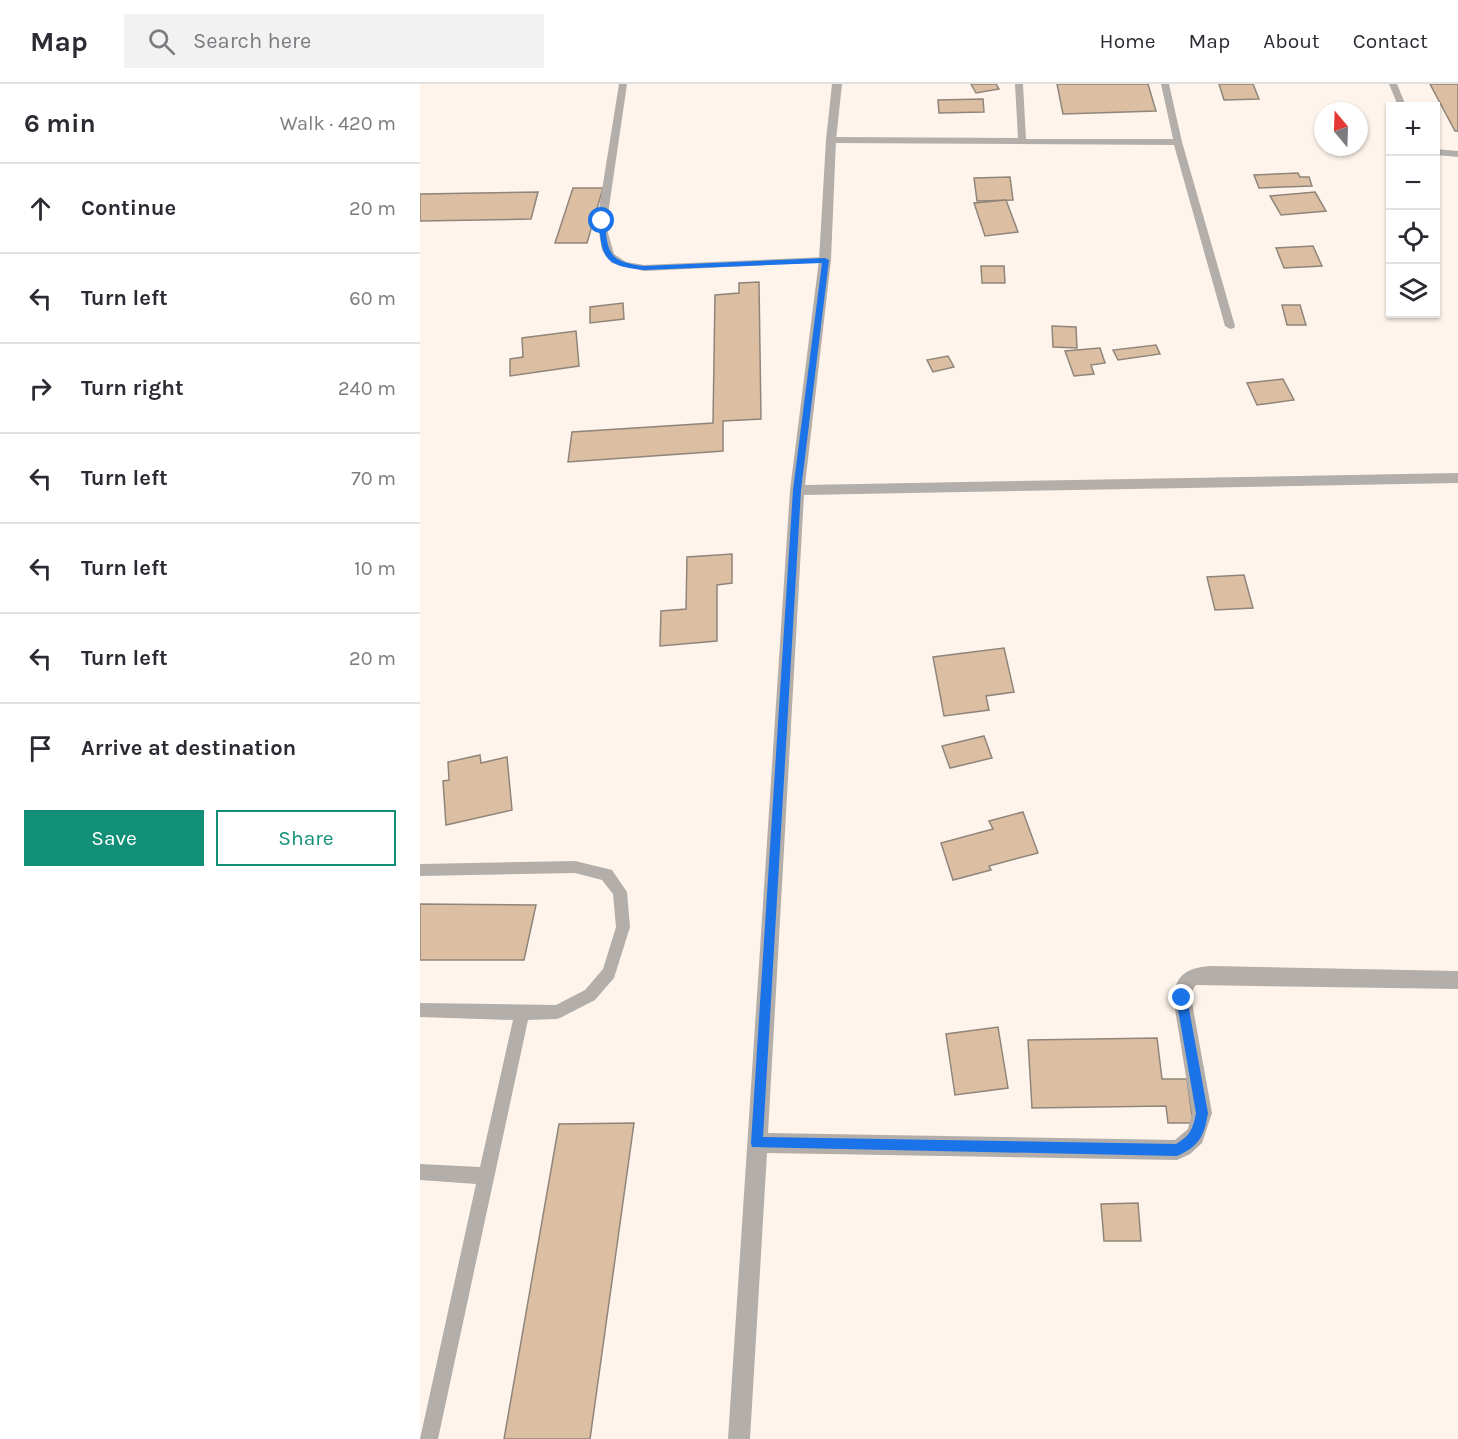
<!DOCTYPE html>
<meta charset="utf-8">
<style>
body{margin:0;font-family:Karla,sans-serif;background:#f2f2f3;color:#2b2b33}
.controls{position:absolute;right:18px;top:18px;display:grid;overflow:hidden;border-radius:0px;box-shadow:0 2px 4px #0004}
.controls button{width:54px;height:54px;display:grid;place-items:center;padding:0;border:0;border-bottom:2px solid #e1e1e2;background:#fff;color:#2b2b33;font:30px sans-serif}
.compass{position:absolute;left:894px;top:18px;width:54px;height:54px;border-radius:50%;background:#fff;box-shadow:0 2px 4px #0004;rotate:341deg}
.stop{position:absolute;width:18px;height:18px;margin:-14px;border:4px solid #1a73e8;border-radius:50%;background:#fff}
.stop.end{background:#1a73e8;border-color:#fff;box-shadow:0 2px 6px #0008}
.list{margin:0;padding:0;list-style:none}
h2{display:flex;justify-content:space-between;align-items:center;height:78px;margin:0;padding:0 24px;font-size:26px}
h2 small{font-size:20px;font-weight:400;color:#7c7c81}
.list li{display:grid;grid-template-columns:39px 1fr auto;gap:18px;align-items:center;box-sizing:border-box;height:90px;padding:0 24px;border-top:2px solid #e1e1e2}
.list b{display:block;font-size:22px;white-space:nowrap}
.list em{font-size:20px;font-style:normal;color:#7c7c81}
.actions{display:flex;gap:12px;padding:18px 24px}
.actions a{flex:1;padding:14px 0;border:2px solid #119077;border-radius:0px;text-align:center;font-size:21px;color:#119077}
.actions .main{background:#119077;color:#fff}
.icon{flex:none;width:33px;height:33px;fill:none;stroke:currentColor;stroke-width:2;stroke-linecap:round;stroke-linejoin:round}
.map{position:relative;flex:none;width:1038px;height:1355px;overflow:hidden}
header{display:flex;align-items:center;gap:36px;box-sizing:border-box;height:84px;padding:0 30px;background:#fff;border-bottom:2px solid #e1e1e2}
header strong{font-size:28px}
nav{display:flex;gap:33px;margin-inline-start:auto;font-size:21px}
.search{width:420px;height:54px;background:#f2f2f3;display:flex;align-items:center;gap:15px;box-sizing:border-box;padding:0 21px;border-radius:0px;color:#7c7c81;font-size:22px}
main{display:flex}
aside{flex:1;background:#fff}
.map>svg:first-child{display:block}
</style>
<header>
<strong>Map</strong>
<div class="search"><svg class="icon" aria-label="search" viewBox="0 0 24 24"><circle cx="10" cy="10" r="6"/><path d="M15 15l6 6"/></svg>Search here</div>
<nav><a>Home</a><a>Map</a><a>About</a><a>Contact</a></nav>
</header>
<main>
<aside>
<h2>6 min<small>Walk · 420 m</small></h2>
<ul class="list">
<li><svg class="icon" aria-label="ahead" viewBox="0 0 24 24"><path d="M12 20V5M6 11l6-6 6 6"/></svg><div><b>Continue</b></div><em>20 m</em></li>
<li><svg class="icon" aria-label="left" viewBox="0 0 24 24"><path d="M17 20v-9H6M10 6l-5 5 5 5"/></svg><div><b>Turn left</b></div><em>60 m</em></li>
<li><svg class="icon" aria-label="right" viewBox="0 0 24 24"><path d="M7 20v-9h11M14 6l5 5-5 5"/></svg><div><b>Turn right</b></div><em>240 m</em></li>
<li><svg class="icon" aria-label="left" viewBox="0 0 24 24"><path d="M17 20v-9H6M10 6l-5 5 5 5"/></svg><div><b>Turn left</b></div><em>70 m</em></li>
<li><svg class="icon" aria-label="left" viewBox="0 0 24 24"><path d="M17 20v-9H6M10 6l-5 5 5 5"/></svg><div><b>Turn left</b></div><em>10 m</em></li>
<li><svg class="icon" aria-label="left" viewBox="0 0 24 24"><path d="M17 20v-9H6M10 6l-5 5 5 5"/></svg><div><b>Turn left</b></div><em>20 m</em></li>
<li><svg class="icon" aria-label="arrive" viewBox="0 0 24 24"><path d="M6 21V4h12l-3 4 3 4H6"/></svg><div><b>Arrive at destination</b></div></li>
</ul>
<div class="actions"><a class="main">Save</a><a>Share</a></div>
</aside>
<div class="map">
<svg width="1038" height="1355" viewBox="0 0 1038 1355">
<rect width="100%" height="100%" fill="#fef4eb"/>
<!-- building -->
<g fill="#dcbfa3" stroke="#90857a" stroke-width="1.5">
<polygon points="551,0 576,0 579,5 556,9"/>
<polygon points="637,0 728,0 736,27 643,30"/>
<polygon points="799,0 833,0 839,15 804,16"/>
<polygon points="1010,0 1038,0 1038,47 1035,47"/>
<polygon points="563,15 564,28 519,29 518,16"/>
<polygon points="878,89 880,93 889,93 892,102 839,104 834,91"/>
<polygon points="590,93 593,116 557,117 554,94"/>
<polygon points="153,104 183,104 167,159 135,159"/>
<polygon points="118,108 111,135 0,137 0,110"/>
<polygon points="895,108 906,127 861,131 850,112"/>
<polygon points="586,116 598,148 565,152 554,119"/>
<polygon points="893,162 902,182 864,184 856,164"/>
<polygon points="561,182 584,182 585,199 562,199"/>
<polygon points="339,198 341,335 303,337 303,367 148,378 152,348 293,339 295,211 319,209 319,199"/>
<polygon points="203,219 204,235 170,239 170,223"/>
<polygon points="862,221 880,221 886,241 867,241"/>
<polygon points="632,242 656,243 657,264 633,263"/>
<polygon points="156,247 159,282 90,292 90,275 103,273 102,254"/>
<polygon points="736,261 740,270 698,276 693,266"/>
<polygon points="680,264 685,279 671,281 674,290 654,292 645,267"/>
<polygon points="528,272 534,283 513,288 507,276"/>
<polygon points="863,295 874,316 837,321 827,299"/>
<polygon points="312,470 312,499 297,501 297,557 240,562 241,527 266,525 267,473"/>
<polygon points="824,491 833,524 795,526 787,493"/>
<polygon points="584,564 594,608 566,612 569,626 524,632 513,573"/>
<polygon points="564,652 572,674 530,684 522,662"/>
<polygon points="60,671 61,679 87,673 92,726 26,741 23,697 29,696 28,678"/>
<polygon points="603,728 618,769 569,782 571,786 533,796 521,759 573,745 569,737"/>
<polygon points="0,820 116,821 104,876 0,876"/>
<polygon points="578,943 588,1004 535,1011 526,950"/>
<polygon points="737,954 742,995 767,995 773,1039 748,1039 746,1022 612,1024 608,956"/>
<polygon points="214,1039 170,1355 84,1355 139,1040"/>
<polygon points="718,1119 721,1157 684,1157 681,1120"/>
</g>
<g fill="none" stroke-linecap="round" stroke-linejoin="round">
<!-- service -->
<g fill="#b3aea9" fill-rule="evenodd">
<polygon points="199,0 207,0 187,137 188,149 194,170 206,178 224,181 405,173 408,174 408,178 224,187 192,179 182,166 177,137"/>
<polygon points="595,0 603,0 606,55 753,55 741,0 749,0 762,58 815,242 814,244 810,245 805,242 754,61 411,59 407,56 411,53 598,54"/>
<polygon points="969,0 977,0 986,22 978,22"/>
<polygon points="1016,65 1038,67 1038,73 1016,71"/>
<polygon points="155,777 192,786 207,808 210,843 194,894 175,916 142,933 137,935 108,936 18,1355 0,1355 56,1100 0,1096 0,1080 60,1083 93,936 0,933 0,919 136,921 165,906 183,885 196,843 193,810 182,796 155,789 0,792 0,780"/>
</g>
<!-- minor -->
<path fill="#b3aea9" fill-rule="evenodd" d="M412 0H422L416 56 411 176 385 401 1038 389V399L384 411 348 1049 755 1056 768 1045 772 1029 753 913C756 889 770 883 792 882L1038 887V905L776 901 773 905 771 913 792 1029 782 1059 770 1070 757 1076 347 1069 330 1355H308L370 406 399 176 406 56Z"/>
</g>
<!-- route -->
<path fill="#1a73e8" d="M182 135 185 137C187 170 190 178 224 182L405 174 409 176 381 406 343 1053 756 1060C770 1052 773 1045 776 1029L756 914 762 908 767 914 788 1029C784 1053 779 1062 757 1072L332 1063 331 1059 373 406 402 179 224 186C186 182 181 176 179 137Z"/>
</svg>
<div class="controls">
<button>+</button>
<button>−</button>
<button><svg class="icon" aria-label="locate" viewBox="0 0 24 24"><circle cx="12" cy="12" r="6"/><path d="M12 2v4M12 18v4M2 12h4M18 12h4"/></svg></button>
<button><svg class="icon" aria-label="layers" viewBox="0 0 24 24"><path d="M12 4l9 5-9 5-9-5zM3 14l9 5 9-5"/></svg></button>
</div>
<svg class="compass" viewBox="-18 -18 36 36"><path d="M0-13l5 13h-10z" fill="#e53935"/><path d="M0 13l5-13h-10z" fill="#7c7c81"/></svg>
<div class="stop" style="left:182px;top:137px"></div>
<div class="stop end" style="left:762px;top:914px"></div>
</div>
</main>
